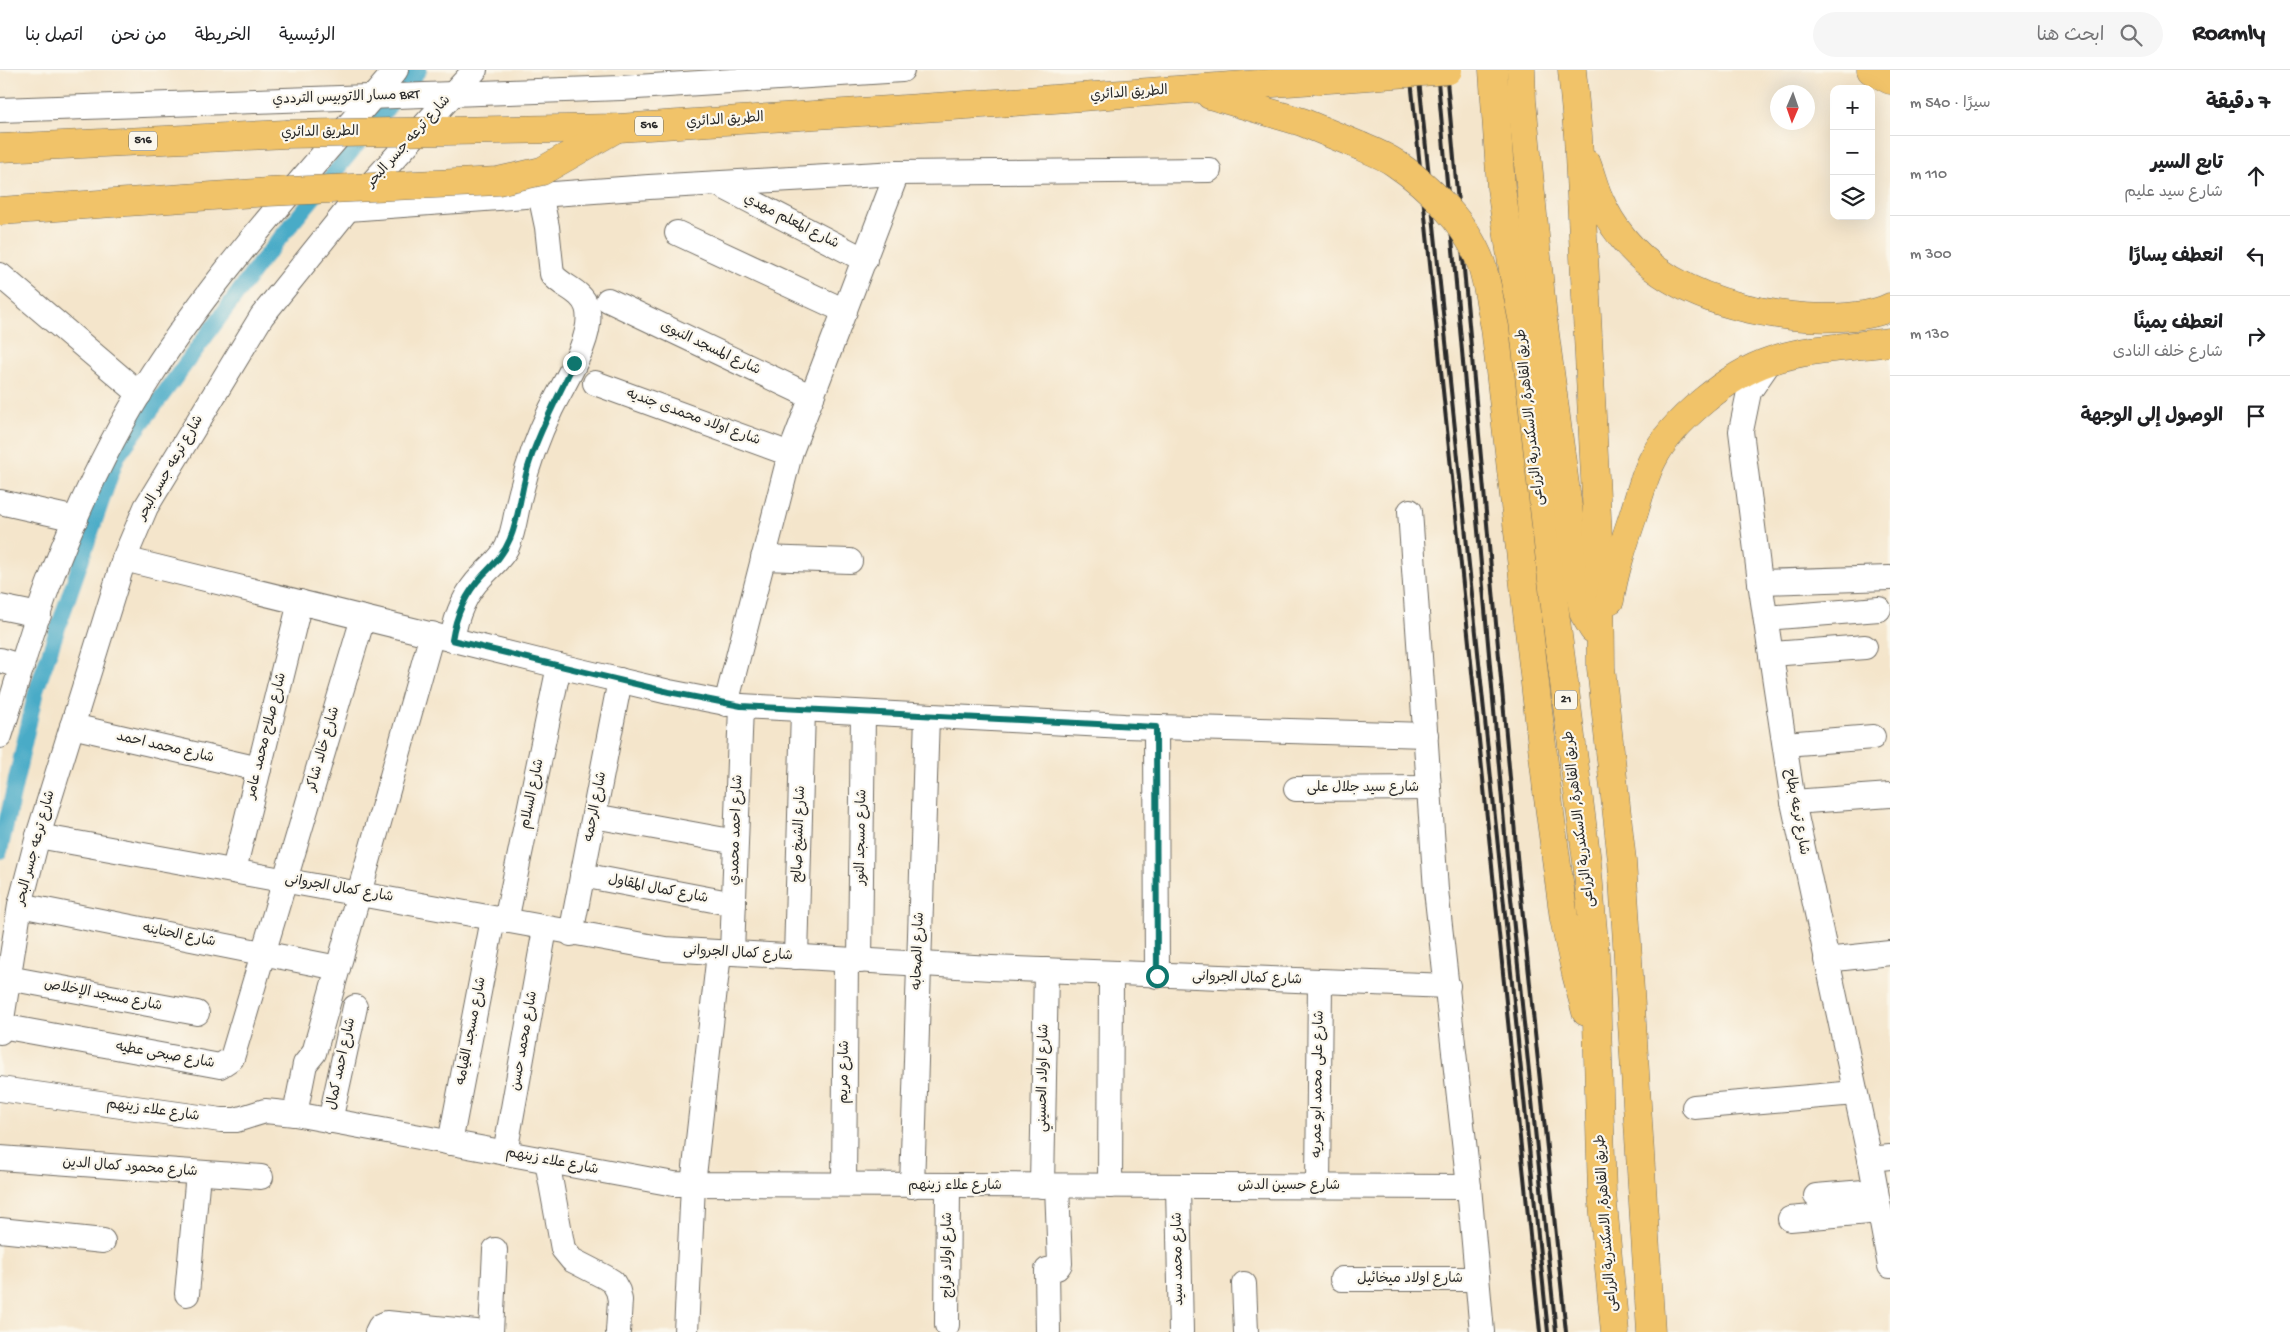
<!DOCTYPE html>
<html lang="ar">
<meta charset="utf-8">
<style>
body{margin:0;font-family:"Gochi Hand","Playpen Sans Arabic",sans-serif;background:#f6f6f6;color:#202124;direction:rtl}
.controls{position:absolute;right:15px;top:15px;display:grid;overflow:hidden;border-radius:10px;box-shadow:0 5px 20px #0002}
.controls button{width:45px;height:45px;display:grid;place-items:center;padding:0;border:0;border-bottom:1px solid #e0e0e0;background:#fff;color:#202124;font:25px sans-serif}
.compass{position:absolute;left:1770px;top:15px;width:45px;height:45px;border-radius:50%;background:#fff;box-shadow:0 5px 20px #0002;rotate:182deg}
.stop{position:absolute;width:15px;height:15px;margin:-11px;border:4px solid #0f766e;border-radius:50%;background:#fff}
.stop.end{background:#0f766e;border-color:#fff;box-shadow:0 1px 5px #0008}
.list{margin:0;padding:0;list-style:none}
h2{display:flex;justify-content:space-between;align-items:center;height:65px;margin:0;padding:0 20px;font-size:21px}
h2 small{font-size:16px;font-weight:400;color:#757577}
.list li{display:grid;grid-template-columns:32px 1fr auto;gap:15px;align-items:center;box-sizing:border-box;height:80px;padding:0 20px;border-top:1px solid #e0e0e0}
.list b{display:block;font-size:19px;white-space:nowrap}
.list p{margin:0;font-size:16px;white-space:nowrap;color:#757577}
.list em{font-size:16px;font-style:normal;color:#757577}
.icon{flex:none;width:28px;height:28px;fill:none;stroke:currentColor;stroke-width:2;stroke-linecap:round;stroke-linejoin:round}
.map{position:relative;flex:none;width:1890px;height:1262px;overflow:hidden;direction:ltr}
header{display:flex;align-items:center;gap:30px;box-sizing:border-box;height:70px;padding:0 25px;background:#fff;border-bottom:1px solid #e0e0e0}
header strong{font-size:24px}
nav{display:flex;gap:28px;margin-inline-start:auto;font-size:18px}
.search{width:350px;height:45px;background:#f6f6f6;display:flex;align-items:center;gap:12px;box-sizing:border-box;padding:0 18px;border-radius:28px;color:#757577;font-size:19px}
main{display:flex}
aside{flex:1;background:#fff}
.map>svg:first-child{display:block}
</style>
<header>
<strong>Roamly</strong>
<div class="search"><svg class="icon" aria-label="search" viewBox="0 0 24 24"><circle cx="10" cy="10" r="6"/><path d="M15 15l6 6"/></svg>ابحث هنا</div>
<nav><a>الرئيسية</a><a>الخريطة</a><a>من نحن</a><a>اتصل بنا</a></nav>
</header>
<main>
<aside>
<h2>7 دقيقة<small>سيرًا · 540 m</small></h2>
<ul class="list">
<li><svg class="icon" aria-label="ahead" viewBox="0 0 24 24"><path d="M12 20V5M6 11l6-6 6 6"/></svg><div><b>تابع السير</b><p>شارع سيد عليم</p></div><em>110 m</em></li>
<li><svg class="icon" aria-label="left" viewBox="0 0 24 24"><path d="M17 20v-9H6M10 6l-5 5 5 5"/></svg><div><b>انعطف يسارًا</b></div><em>300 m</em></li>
<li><svg class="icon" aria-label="right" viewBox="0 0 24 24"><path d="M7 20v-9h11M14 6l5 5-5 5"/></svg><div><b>انعطف يمينًا</b><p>شارع خلف النادى</p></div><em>130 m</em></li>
<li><svg class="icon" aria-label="arrive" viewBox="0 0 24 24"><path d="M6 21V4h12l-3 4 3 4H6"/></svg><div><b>الوصول إلى الوجهة</b></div></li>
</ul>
</aside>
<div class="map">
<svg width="1890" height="1262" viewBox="0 0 1890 1262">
<rect width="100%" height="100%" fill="#fbf7ec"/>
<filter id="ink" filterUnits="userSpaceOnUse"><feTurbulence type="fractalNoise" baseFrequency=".02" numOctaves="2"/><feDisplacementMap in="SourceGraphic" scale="10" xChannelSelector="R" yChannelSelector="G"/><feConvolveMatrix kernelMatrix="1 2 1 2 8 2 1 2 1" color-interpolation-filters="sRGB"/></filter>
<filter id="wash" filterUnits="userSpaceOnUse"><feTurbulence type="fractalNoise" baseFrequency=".0096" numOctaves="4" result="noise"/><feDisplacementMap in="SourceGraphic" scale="20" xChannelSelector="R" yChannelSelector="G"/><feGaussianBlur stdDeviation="1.12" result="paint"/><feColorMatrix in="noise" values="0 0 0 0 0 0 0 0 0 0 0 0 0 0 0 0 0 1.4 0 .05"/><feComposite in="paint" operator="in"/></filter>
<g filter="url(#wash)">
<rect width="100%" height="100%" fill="#f4e5cb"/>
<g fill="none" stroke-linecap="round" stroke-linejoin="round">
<!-- canal -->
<polyline stroke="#48abc7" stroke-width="16" points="0,781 36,621 117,387 262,190 419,0"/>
</g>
</g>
<g filter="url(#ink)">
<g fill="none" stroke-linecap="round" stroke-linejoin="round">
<defs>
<g id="minor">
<polyline points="0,40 621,18 902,0"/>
<polyline points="718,114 865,190"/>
<polyline points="348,139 649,117 897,103 1209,100"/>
<polyline points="677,163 845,241"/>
<polyline points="0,205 140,324"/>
<polyline points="608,230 812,327"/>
<polyline points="1771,290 1749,322 1741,361 1760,512 1793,732 1870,1089 1890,1196"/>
<polyline points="595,313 790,384"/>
<polyline points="0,432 76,449"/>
<polyline points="1410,441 1436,820 1469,1117 1482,1262"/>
<polyline points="763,488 850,491"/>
<polyline points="124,489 559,596 669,622 741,636 1124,656 1426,665"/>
<polyline points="1760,512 1890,508"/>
<polyline points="0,537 39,545"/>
<polyline points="1766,548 1879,539"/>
<path d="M452 570C456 545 464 524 482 506 491 496 501 489 507 477 515 459 516 440 521 422 528 393 538 366 551 339 563 314 596 265 587 237 581 220 562 217 552 204L547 157 540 124"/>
<polyline points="1771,584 1865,577"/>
<polyline points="0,590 22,597"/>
<polyline points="726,634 790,384 897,103"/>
<polyline points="72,656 259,699"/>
<polyline points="1156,657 1157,906"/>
<path d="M0 666C16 617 30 565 48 516 75 444 108 372 150 307 220 197 311 100 396 0"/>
<polyline points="1785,674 1873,667"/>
<polyline points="1296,719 1429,718"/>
<polyline points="1793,732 1890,725"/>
<polyline points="594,746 736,772"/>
<polyline points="38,766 665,879 991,898 1448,916"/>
<polyline points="234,800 300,532"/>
<polyline points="582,805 734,834"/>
<polyline points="20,835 338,898"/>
<polyline points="506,851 559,596"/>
<polyline points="571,864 620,610"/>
<polyline points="732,883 741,636"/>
<polyline points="796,887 803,640"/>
<polyline points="1826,890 1890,883"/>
<polyline points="860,891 863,643"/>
<polyline points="8,908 197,943"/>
<polyline points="1,956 220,996 232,988 363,548"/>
<polyline points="0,962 20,835 38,766 124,489 146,437 262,246 348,139 475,0"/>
<polyline points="0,1019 221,1050 236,1050 265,1041 295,1044 674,1114 1469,1117"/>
<polyline points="1694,1037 1855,1023"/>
<polyline points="295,1044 305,994 314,983 432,564"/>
<polyline points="330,1051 355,937"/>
<polyline points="450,1073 493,849"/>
<polyline points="505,1083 545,859"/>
<polyline points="0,1088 261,1107"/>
<polyline points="1870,1089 1890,1087"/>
<polyline points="547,1091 563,1179 572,1190 605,1207 613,1212 618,1221 620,1230 618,1262"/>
<polyline points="844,1113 846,890"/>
<polyline points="912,1116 927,646"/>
<polyline points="1042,1116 1046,900"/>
<polyline points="1110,1116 1111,903"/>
<polyline points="1318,1116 1320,912"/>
<polyline points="1178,1117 1181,1262"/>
<polyline points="1816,1126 1876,1121"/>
<polyline points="1790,1149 1879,1141"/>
<polyline points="0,1160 103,1171"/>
<polyline points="1342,1209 1477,1209"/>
<polyline points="1244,1214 1246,1262"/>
<polyline points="187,1224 198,1103"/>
<polyline points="947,1255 948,1116"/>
<polyline points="377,1262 380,1256 387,1253 476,1262"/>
<polyline points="491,1262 495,1180"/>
<polyline points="686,1262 693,1115 719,883"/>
<polyline points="1048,1262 1047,1200 1057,1198 1060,1194 1057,1116"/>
</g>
<g id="highway">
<polyline points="1493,0 1501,118 1522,262 1541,433 1587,792 1595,884 1602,1123 1615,1262"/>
<polyline points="1521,0 1522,31 1543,249 1578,513 1584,544 1593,559"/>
<polyline points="1572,0 1578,66 1600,507 1601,598 1622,791 1651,1262"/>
<polyline points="1871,0 1890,10"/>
<polyline points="1210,25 1302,52 1360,76"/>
<polyline points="1012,32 1342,8"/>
<polyline points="0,78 286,64"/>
<path d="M1587 94C1591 105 1594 116 1598 126 1632 207 1712 237 1792 246 1820 249 1865 249 1890 237"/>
<path d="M1610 530C1614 502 1624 473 1633 446 1639 427 1644 406 1653 389 1672 351 1730 304 1770 291 1808 278 1851 277 1890 272"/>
<polyline points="1547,720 1564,849 1576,904 1586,942"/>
</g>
</defs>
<!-- minor casing -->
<use href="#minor" stroke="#716c63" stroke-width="26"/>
<!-- highway casing -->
<use href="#highway" stroke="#716c63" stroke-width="29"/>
<!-- minor -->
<use href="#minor" stroke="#fff" stroke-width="24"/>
<!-- highway -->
<use href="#highway" stroke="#f1c369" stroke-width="28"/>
<!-- rail -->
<g stroke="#2b2b2b" stroke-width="4">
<polyline points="1410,0 1540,1262"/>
<polyline points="1418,0 1548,1262"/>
<polyline points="1437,0 1509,809 1556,1262"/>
<polyline points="1446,0 1519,808 1566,1262"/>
</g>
<defs>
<g id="highway-bridge">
<polyline points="1342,8 1448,0"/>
<polyline points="286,64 618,58 1012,32"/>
<path d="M1360 76C1372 81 1385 86 1395 93 1429 116 1466 153 1481 193 1488 213 1490 236 1495 257L1547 720"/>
<polyline points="0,141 268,122 498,111 542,101 617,58"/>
</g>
</defs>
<!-- highway-bridge casing -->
<use href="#highway-bridge" stroke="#716c63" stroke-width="29" stroke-linecap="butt"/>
<!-- highway-bridge -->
<use href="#highway-bridge" stroke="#f1c369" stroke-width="28"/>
</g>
</g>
<g fill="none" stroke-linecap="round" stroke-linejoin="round" filter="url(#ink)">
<!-- route -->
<path stroke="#0f766e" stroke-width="6" d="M574 293C559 326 541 356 530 391 521 416 520 446 510 469 504 484 494 494 483 505 465 524 456 545 452 570L669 622 741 636 1156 657 1157 906"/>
</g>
<g text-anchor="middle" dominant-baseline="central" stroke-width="4.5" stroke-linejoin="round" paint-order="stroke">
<!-- shield labels -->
<g fill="#fbf7ec" stroke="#696865" stroke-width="1">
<rect x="635" y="46.5" width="28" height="19" rx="4"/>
<rect x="129" y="61.5" width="28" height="19" rx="4"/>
<rect x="1555" y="620.5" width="22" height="19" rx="4"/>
</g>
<g font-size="12" font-weight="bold" fill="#2b2b2b">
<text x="649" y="56">516</text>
<text x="143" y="71">516</text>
<text x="1566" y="630">21</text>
</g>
<!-- street labels -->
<g font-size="14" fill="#2b2b2b" stroke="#fbf7ec">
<text transform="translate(1129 24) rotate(-4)">الطريق الدائري</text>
<text transform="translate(346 28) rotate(-2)">مسار الاتوبيس الترددي BRT</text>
<text transform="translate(725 51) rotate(-4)">الطريق الدائري</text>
<text transform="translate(320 63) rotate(-1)">الطريق الدائري</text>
<text transform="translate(409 72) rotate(-48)">شارع ترعه جسر البحر</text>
<text transform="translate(791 152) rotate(27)">شارع المعلم مهدي</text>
<text transform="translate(710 279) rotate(25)">شارع المسجد النبوى</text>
<text transform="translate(1531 347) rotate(-96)">طريق القاهرة, الاسكندرية الزراعى</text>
<text transform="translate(693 348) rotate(20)">شارع اولاد محمدى جنديه</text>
<text transform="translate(171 398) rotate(-60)">شارع ترعه جسر البحر</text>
<text transform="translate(267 666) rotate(-76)">شارع صلاح محمد عامر</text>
<text transform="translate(165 678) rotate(13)">شارع محمد احمد</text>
<text transform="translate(324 679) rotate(-74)">شارع خالد شاكر</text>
<text x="1363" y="718">شارع سيد جلال على</text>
<text transform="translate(533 724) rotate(-78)">شارع السلام</text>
<text transform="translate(596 737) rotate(-79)">شارع الرحمه</text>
<text transform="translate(1796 742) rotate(80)">شارع ترعه بطاح</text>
<text transform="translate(1580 749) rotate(-97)">طريق القاهرة, الاسكندرية الزراعى</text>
<text transform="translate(737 760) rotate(-88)">شارع احمد محمدي</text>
<text transform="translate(800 764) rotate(-88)">شارع الشيخ صالح</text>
<text transform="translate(862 767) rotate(-89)">شارع مسجد النور</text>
<text transform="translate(36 778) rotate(-75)">شارع ترعه جسر البحر</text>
<text transform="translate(339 819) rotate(10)">شارع كمال الجروانى</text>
<text transform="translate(658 820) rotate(11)">شارع كمال المقاول</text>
<text transform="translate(179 866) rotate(11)">شارع الحناينه</text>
<text transform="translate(919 881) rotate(-88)">شارع الصحابه</text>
<text transform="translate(738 884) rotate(3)">شارع كمال الجروانى</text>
<text transform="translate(1247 909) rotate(2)">شارع كمال الجروانى</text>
<text transform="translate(103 926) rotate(11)">شارع مسجد الإخلاص</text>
<text transform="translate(472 961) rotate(-79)">شارع مسجد القيامه</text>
<text transform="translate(525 971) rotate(-80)">شارع محمد حسن</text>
<text transform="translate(165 986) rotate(10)">شارع صبحى عطيه</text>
<text transform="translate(342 994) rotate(-78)">شارع احمد كمال</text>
<text transform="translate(845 1002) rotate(-89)">شارع مريم</text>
<text transform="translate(1044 1008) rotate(-89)">شارع اولاد الحسيني</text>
<text transform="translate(1319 1014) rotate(-89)">شارع على محمد ابو عمريه</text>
<text transform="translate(153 1041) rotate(8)">شارع علاء زينهم</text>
<text transform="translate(552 1092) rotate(11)">شارع علاء زينهم</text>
<text transform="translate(130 1098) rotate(4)">شارع محمود كمال الدين</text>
<text x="955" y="1116">شارع علاء زينهم</text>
<text x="1289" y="1116">شارع حسين الدش</text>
<text transform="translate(1607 1153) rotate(-94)">طريق القاهرة, الاسكندرية الزراعى</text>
<text transform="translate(948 1185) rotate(-90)">شارع اولاد فراج</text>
<text transform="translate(1179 1189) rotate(-91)">شارع محمد سيد</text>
<text x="1410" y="1209">شارع اولاد ميخائيل</text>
</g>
</g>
</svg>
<div class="controls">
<button>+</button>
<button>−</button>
<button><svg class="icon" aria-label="layers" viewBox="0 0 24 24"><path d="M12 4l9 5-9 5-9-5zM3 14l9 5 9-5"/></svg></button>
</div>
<svg class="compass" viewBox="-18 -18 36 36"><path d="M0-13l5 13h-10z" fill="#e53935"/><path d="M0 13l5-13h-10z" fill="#757577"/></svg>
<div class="stop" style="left:1157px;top:906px"></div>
<div class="stop end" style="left:574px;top:293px"></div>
</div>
</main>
